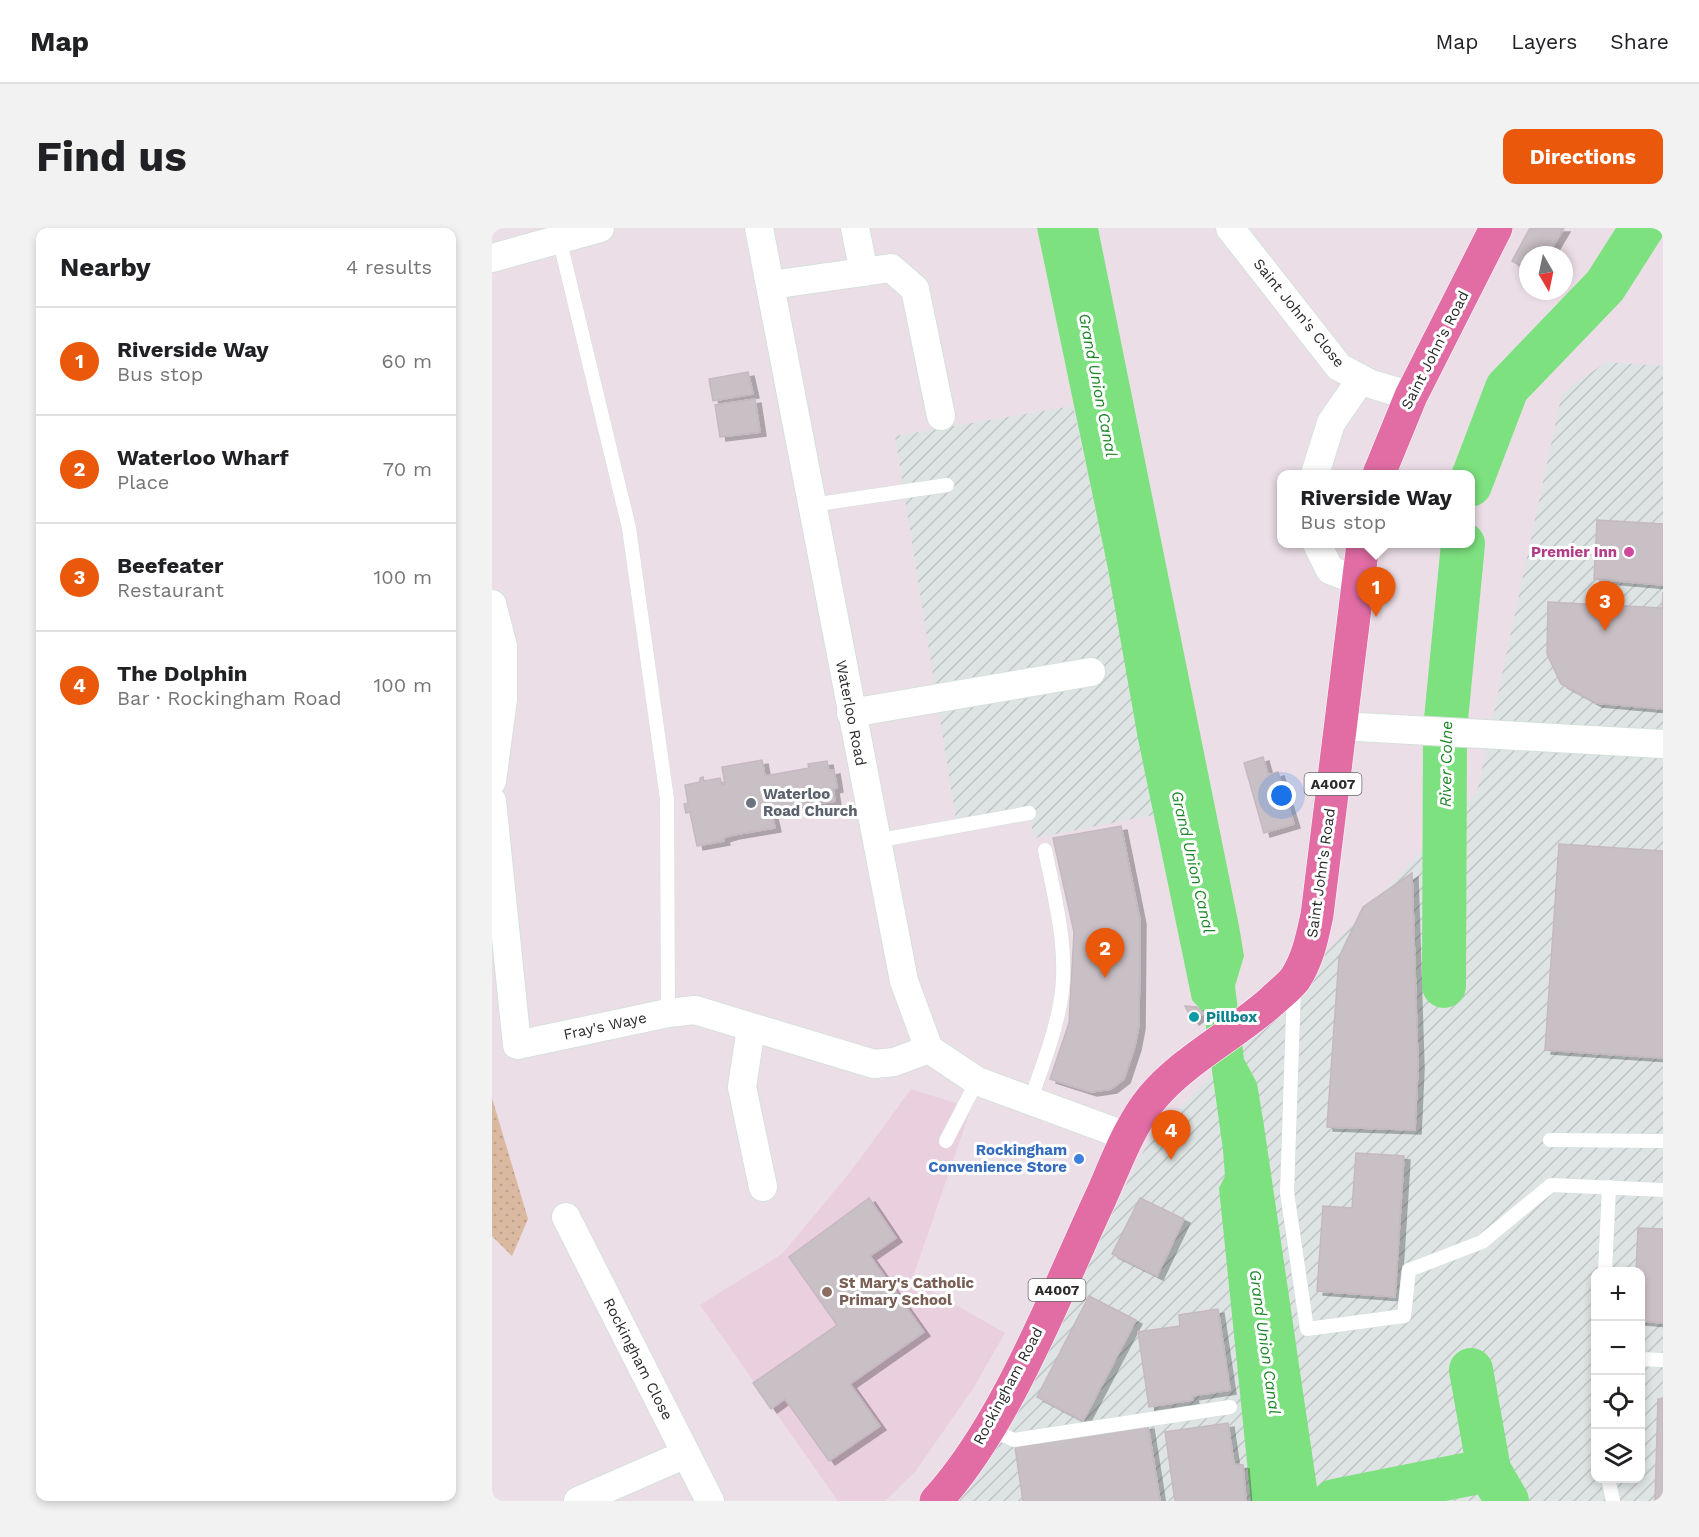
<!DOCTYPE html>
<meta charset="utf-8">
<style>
body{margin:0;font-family:"Work Sans",sans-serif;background:#f2f2f2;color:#202124}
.controls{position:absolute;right:18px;bottom:18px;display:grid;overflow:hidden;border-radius:12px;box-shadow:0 3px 9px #0003}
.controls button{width:54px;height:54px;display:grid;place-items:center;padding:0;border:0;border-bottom:2px solid #e0e0e0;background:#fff;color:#202124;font:30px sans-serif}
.compass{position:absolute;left:1027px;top:18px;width:54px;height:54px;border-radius:50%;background:#fff;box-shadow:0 3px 9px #0003;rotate:171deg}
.you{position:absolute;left:790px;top:568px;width:21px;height:21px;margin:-15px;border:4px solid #fff;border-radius:50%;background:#1a73e8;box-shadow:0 0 0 9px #1a73e833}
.badge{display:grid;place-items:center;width:39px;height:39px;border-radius:50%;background:#ea580c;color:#fff;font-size:20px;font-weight:700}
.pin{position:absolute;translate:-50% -50px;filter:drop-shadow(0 2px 3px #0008)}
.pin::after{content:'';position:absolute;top:32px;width:21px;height:18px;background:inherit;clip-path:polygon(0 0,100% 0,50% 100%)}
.popup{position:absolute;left:785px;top:242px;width:198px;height:78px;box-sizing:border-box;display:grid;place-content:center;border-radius:12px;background:#fff;filter:drop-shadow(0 2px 4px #0005);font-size:20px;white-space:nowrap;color:#757577}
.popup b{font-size:22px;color:#202124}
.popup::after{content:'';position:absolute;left:50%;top:100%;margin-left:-12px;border:12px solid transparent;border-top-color:#fff}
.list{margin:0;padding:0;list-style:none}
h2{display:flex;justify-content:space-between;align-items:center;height:78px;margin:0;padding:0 24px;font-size:26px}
h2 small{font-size:20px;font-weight:400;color:#757577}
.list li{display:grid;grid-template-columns:39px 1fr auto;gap:18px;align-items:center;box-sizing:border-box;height:108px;padding:0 24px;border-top:2px solid #e0e0e0}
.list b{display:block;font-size:22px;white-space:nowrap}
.list p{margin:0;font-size:20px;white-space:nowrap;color:#757577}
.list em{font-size:20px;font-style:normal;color:#757577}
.icon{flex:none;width:33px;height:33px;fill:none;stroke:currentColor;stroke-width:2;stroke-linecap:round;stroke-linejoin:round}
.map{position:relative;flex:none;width:1171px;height:1273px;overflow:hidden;border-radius:12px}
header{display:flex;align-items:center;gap:36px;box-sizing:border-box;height:84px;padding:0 30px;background:#fff;border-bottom:2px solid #e0e0e0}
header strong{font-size:28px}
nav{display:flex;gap:33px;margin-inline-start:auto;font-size:21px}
.intro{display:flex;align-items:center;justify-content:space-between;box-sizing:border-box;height:144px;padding:0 36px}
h1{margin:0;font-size:42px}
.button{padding:15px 27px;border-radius:12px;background:#ea580c;color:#fff;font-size:21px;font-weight:700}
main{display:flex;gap:36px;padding:0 36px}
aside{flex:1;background:#fff;border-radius:12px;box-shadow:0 3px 9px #0003}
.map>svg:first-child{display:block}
</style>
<header>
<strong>Map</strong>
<nav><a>Map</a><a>Layers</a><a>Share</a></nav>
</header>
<div class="intro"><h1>Find us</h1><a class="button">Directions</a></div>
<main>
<aside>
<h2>Nearby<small>4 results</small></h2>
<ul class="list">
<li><span class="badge">1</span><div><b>Riverside Way</b><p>Bus stop</p></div><em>60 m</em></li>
<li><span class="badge">2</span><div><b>Waterloo Wharf</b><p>Place</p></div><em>70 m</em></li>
<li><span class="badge">3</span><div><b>Beefeater</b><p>Restaurant</p></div><em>100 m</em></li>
<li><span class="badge">4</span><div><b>The Dolphin</b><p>Bar · Rockingham Road</p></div><em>100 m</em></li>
</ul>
</aside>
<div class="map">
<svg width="1171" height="1273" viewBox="0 0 1171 1273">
<defs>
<pattern id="industrial-furrows" width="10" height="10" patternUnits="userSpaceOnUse" patternTransform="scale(1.5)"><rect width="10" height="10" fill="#dee4e4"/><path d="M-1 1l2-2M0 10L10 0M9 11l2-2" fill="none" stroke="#bfc4c4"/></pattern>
<pattern id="park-dots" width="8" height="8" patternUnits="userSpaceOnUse" patternTransform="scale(1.5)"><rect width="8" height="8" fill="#dbb9a1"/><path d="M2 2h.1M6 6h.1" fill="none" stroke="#bc9f8b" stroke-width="1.8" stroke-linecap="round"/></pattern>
<filter id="shadow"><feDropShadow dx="6" dy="4" stdDeviation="0" flood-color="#0004"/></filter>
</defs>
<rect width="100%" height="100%" fill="#ebdee7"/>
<!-- industrial -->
<g fill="url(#industrial-furrows)" fill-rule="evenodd">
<path d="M1114 134 1171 138V1273H464L470 1268 657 913 985 564 1070 165ZM1104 1044H1148V1250H1104Z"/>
<polygon points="581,178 616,341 662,587 542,610 536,580 464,592 403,208"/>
</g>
<!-- education -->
<polygon fill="#eacfdf" points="419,861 479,880 420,1052 513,1105 482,1159 423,1244 393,1273 346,1273 208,1077 290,1026 359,943"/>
<!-- park -->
<polygon fill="url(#park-dots)" points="0,870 36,991 20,1028 0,1008"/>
<!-- water -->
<polygon fill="#7de17f" points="545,0 606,0 747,698 752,728 743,758 752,831 765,855 772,898 827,1273 759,1273 727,960 733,948 731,922 712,785 700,772 646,511 616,341"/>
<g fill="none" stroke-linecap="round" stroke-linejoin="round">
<!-- river -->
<g stroke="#7de17f" stroke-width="44">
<polyline points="978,257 1015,160 1113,58 1150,0"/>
<polyline points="952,758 953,502 971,316"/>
<polyline points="979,1142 997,1242 1015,1273"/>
<polyline points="842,1273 997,1242"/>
</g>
</g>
<!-- building -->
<g fill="#c9c0c6" stroke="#c6b8c0" stroke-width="1.5" filter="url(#shadow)">
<polygon points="1038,0 1072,0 1056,27 1036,27 1036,42 1020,33"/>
<polygon points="256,144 261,166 221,173 217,151"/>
<polygon points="263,171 268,204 228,209 223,177"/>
<polygon points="1105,292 1171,296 1171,357 1102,351"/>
<polygon points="1171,364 1171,481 1104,475 1069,456 1055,426 1056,374 1170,380"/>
<polygon points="771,529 776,547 786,544 802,596 772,605 752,535"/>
<polygon points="270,532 273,548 317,540 316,536 335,533 337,543 342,542 345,560 341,561 343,573 279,582 283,600 241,607 231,610 232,613 205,618 198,584 194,585 192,576 196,575 193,557 208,554 208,550 211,549 212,553 228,550 230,557 233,556 230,539"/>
<polygon points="629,598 648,692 647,797 643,818 632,851 619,861 599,864 558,851 577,795 582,704 561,610"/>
<polygon points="1067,616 1171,623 1171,830 1053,822"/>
<polygon points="920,645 926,837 923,902 835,899 847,729 871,679"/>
<polygon points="693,778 705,779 712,785 701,793"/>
<polygon points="864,925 912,928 903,1069 825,1063 831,978 860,980"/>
<polygon points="377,970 404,1010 378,1028 432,1104 358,1156 388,1198 337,1233 293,1171 279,1181 261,1155 345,1097 297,1029"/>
<polygon points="648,970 692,991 665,1048 620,1026"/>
<polygon points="1146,1000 1171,1001 1171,1095 1148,1093 1148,1044 1144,1044"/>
<polygon points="597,1068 644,1092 591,1193 545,1169"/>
<polygon points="726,1081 738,1162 700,1168 701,1172 657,1179 646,1104 688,1098 687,1087"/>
<polygon points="1166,1171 1171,1171 1171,1273 1163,1273"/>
<polygon points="736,1195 742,1236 751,1237 754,1273 683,1273 673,1204"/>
<polygon points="656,1197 668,1273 531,1273 523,1219"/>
</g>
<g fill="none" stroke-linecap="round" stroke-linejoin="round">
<defs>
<g id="lane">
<polyline points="67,10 137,300 175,571 176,785"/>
<polyline points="320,277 455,257"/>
<polyline points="383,613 537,585"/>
<polyline points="802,758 795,964 815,1101 912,1088 917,1042 990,1014 1059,957 1171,962"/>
<path d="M538 873C549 842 562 809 568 776 578 726 563 671 553 622"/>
<polyline points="1058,912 1171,913"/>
<polyline points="454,913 485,853"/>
<polyline points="1113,1044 1117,959"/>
<polyline points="1148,1131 1171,1132"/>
<polyline points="496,1200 522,1212 738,1179"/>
<polyline points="1116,1250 1121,1273"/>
</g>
<g id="street">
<polyline points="267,0 412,753 437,821 485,853 637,909"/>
<polyline points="363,0 372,44"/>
<polyline points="738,0 847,139 879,156 919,168"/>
<polyline points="0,30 108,0"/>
<polyline points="279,57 399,40 423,61 449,188"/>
<polyline points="823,246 839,195 869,151"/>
<polyline points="825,316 838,342 866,353"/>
<polyline points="0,376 11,418 11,471 0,553"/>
<polyline points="359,485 599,444"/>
<polyline points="848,498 1171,516"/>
<polyline points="0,573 25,817 176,785 203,782 382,836 402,834 437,821"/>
<polyline points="259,800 250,859 271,959"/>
<polyline points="74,989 218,1273"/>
<polyline points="86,1273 194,1226"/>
</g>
<g id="primary">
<polyline points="887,246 919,168 1004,0"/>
<path d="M444 1273C514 1197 564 1065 608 971 623 938 637 898 660 870 693 831 742 807 780 773 787 766 797 759 803 751 816 731 820 710 825 687L871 316"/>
</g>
</defs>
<!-- lane casing -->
<use href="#lane" stroke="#d4e1db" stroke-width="15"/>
<!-- street casing -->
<use href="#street" stroke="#d4e1db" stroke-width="30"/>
<!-- primary casing -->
<use href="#primary" stroke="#fff" stroke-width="34"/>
<!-- lane -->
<use href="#lane" stroke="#fff" stroke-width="14"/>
<!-- street -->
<use href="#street" stroke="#fff" stroke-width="28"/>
<!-- primary -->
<use href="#primary" stroke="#e16da4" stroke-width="33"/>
</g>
<!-- markers -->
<circle fill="#d1479c" stroke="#fff" stroke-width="2" cx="1137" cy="324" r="6"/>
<circle fill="#6b7280" stroke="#fff" stroke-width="2" cx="259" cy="575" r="6"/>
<circle fill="#0f9aa8" stroke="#fff" stroke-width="2" cx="702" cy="789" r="6"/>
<circle fill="#3f7fe0" stroke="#fff" stroke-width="2" cx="587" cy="931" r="6"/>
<circle fill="#8d6e63" stroke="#fff" stroke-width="2" cx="335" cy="1064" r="6"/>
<g text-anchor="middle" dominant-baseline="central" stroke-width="6" stroke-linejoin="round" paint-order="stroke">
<!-- shield labels -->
<g fill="#fff" stroke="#6a6a6a" stroke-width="1.5">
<rect x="812.5" y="545" width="57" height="22" rx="4.5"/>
<rect x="536.5" y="1051" width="57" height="22" rx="4.5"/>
</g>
<g font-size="14" font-weight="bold" fill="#2a2a2a">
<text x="841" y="556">A4007</text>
<text x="565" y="1062">A4007</text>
</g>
<!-- street labels -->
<g font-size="15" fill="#2a2a2a" stroke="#fff">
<text transform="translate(807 85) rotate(51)">Saint John's Close</text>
<text transform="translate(943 122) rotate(-63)">Saint John's Road</text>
<text transform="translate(359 485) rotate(79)">Waterloo Road</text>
<text transform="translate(829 645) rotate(-82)">Saint John's Road</text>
<text transform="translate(113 798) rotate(-12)">Fray's Waye</text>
<text transform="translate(146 1131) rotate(63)">Rockingham Close</text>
<text transform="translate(516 1158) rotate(-62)">Rockingham Road</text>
</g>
<!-- hotel labels -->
<g font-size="15" font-weight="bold" fill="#b23c85" stroke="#fff" text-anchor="end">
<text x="1125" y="324">Premier Inn</text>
</g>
<!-- worship labels -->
<g font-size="15" font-weight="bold" fill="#5b616d" stroke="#fff" text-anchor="start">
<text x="271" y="566">Waterloo<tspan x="271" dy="17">Road Church</tspan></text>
</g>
<!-- culture labels -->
<g font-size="15" font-weight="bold" fill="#0d838f" stroke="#fff" text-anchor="start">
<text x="714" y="789">Pillbox</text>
</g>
<!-- shop labels -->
<g font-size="15" font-weight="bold" fill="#366cbe" stroke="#fff" text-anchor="end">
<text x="575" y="922">Rockingham<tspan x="575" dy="17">Convenience Store</tspan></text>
</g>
<!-- education labels -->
<g font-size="15" font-weight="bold" fill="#785e54" stroke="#fff" text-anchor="start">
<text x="347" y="1055">St Mary's Catholic<tspan x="347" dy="17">Primary School</tspan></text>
</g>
<!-- water labels -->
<g font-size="16" font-style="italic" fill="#1c8627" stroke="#fff">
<text transform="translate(606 157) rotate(79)">Grand Union Canal</text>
<text transform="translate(954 536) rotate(-89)">River Colne</text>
<text transform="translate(701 634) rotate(77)">Grand Union Canal</text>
<text transform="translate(773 1114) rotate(82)">Grand Union Canal</text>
</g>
</g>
</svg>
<div class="controls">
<button>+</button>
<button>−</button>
<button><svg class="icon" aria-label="locate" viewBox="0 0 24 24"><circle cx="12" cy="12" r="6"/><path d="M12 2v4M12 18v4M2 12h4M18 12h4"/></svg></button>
<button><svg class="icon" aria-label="layers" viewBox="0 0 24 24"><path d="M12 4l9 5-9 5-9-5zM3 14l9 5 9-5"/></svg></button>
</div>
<svg class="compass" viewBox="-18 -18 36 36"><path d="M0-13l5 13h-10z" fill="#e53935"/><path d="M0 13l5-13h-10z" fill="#757577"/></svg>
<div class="you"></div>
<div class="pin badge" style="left:884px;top:389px">1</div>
<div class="popup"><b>Riverside Way</b>Bus stop</div>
<div class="pin badge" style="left:613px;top:750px">2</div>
<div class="pin badge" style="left:1113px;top:403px">3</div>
<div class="pin badge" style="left:679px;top:932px">4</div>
</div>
</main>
